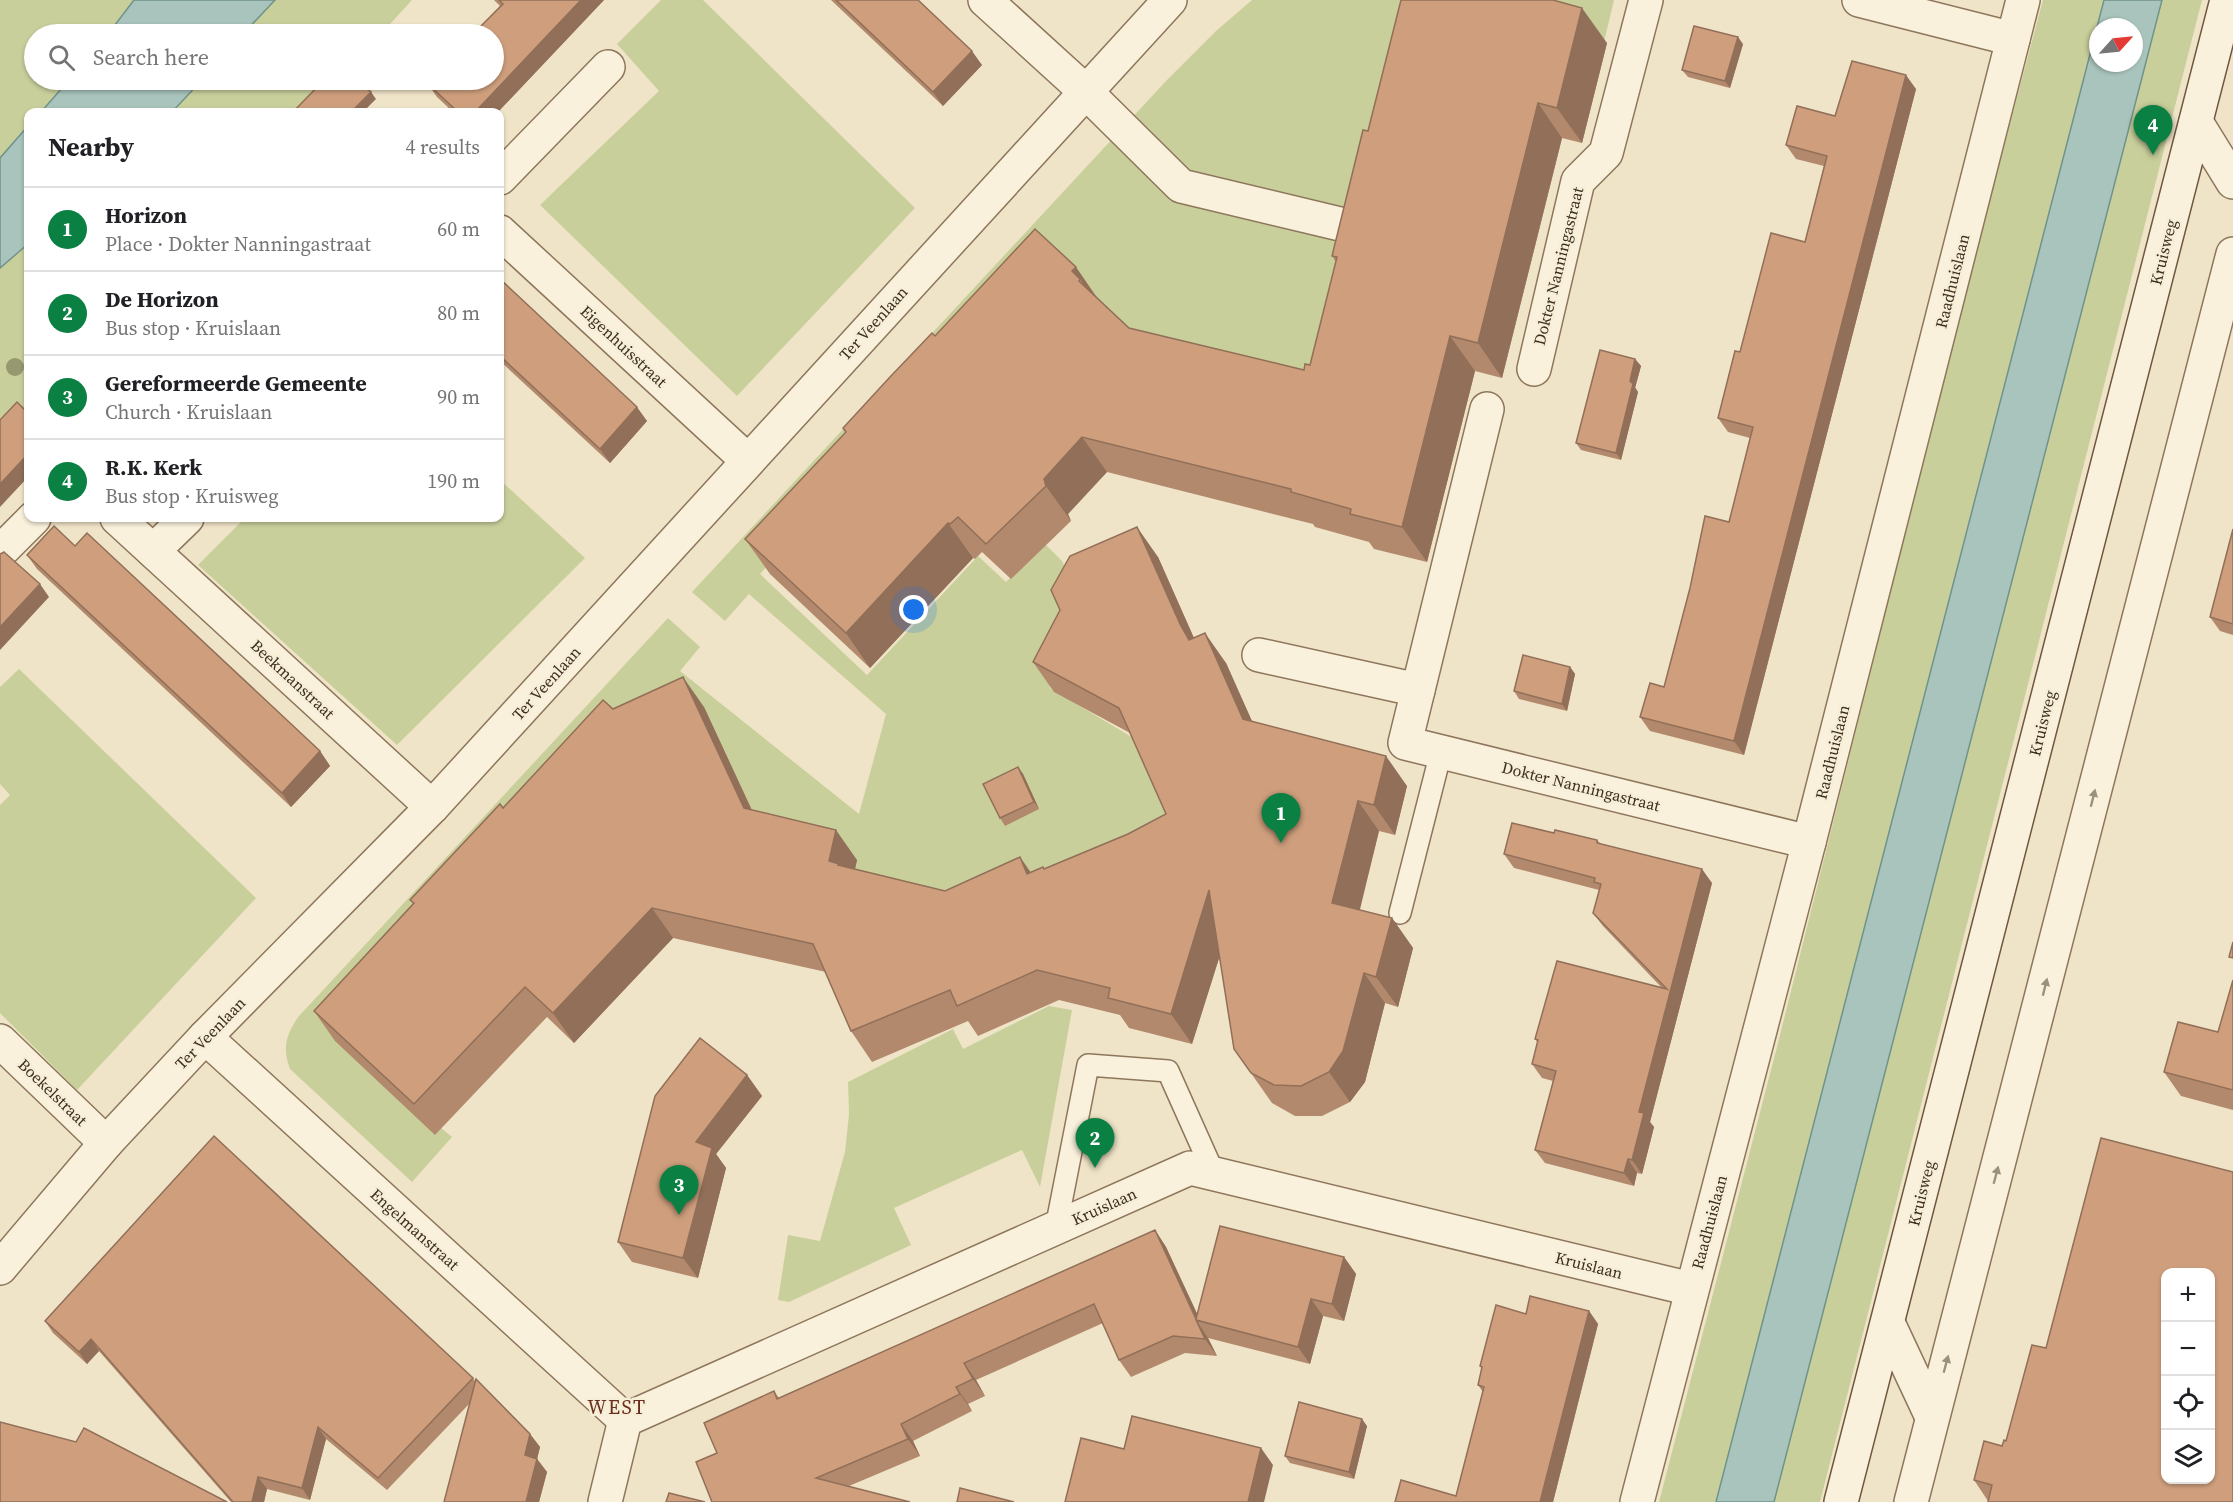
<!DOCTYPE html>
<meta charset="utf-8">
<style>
body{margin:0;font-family:"Source Serif 4",serif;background:#f2f2f2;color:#202124}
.controls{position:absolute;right:18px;bottom:18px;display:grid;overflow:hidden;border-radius:12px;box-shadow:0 2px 4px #0004}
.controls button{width:54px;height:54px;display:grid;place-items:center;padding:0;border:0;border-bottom:2px solid #e0e0e0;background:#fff;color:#202124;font:30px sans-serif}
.compass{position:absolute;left:2089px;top:18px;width:54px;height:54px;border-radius:50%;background:#fff;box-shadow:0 2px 4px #0004;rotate:63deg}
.you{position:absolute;left:914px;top:610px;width:21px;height:21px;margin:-15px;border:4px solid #fff;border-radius:50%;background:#1a73e8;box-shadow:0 0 0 9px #1a73e833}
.badge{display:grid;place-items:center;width:39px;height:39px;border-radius:50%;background:#0b8043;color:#fff;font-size:20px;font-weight:700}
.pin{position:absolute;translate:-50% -50px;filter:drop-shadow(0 2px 3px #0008)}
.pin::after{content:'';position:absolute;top:32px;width:21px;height:18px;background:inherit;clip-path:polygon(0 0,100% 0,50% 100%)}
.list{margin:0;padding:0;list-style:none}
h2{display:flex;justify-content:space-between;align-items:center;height:78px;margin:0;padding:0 24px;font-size:26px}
h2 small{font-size:20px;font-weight:400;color:#757577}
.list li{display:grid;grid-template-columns:39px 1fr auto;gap:18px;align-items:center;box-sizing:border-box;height:84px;padding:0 24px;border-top:2px solid #e0e0e0}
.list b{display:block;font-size:22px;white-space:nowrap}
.list p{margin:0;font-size:20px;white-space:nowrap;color:#757577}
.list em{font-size:20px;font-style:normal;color:#757577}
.icon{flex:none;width:33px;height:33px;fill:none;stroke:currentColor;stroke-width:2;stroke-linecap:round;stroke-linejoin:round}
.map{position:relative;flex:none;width:2233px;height:1502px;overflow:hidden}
.search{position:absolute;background:#fff;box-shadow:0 2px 4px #0004;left:24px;top:24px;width:480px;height:66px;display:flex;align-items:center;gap:15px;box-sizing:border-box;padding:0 21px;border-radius:33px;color:#757577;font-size:22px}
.panel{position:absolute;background:#fff;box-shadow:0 2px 4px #0004;left:24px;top:108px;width:480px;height:414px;border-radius:12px}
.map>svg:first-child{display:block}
</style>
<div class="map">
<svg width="2233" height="1502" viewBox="0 0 2233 1502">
<rect width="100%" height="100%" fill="#f0e4c8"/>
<!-- green -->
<g fill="#c9cf9b">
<polygon points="0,0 134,0 108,34 34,34 34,80 69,80 41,112 28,112 28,126 0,158"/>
<polygon points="275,0 412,0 381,34 243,34"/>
<polygon points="661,0 703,0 915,208 737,396 540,205 659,91 617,44"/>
<path d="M1252 0H1424L1315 437 1151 359 1053 259 760 574 867 675 978 556 1006 582 1044 543 1062 561 1083 603 1076 649 1050 688 1135 739 1175 833 954 926 758 838 404 1097 452 1137 412 1182 290 1069C282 1048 286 1034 299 1016L668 618 700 647 680 671 859 814 886 714 749 594 725 621 692 592 1166 81 1216 31Z"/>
<polygon points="1437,0 1614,0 1603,46"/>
<polygon points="2043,0 2104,0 1716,1502 1659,1502 1779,1039 1970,274"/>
<polygon points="2162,0 2202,0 1820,1502 1774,1502"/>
<polygon points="202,80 339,80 308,112 172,112"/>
<polygon points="28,244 28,413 0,445 0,268"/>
<polygon points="500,480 585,558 397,745 198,565 245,518 500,518"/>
<polygon points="19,669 256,898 77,1090 0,1013 0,805 10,795 0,784 0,687"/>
<polygon points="1049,1006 1072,1010 1040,1187 1022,1150 894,1208 911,1245 789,1302 778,1300 788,1235 820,1241 845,1152 849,1114 848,1082 953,1029 963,1049"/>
</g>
<!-- water -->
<g fill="#a9c4bc" stroke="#6f938a" stroke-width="1.5" fill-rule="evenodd">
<polygon points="134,0 275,0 243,34 108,34"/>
<path d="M2104 0H2162L1774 1502H1716ZM2098 27H2134V63H2098Z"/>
<polygon points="69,80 202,80 172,112 41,112"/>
<polygon points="28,126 28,244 0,268 0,158"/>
</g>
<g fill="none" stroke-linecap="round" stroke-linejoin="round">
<defs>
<g id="lane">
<polyline points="1400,913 1441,752"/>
<polyline points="1056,1228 1088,1065 1168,1071 1214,1174"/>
</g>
<g id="street">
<polyline points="985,0 1085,91 1181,186 1340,224"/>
<polyline points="1859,0 2013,39"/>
<polyline points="2196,122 2233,182"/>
<polyline points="500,178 608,67"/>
<polyline points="500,232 748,461"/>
<polyline points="1534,369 1578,181 1606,153 1646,0"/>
<polyline points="1487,409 1405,743 1809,842"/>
<polyline points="117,518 432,807"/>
<polyline points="153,551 187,518"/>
<polyline points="0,552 34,518"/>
<polyline points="1259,655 1418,690"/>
<polyline points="205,1037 625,1420"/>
<polyline points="0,1041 106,1143"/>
<polyline points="0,1268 106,1143 205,1037 432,807 1170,0"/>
<polyline points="1888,1323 1932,1417"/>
<polyline points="605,1502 625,1420 1190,1168 1691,1289"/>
<polyline points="1637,1502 1809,842 2023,0"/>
<polyline points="1911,1502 2233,254"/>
</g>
<polyline id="secondary" points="1841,1502 2227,0"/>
</defs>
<!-- lane casing -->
<use href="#lane" stroke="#8d765c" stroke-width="24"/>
<!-- street casing -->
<use href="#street" stroke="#8d765c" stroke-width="36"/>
<!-- secondary casing -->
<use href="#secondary" stroke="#6f573f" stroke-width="36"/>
<!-- lane -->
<use href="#lane" stroke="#faf1dc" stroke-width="21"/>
<!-- street -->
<use href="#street" stroke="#faf1dc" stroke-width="33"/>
<!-- secondary -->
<use href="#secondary" stroke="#faf1dc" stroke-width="33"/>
</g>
<!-- trees -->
<circle fill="#96986f" cx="15" cy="367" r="9"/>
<!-- wall -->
<g fill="#b2896c">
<polygon points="494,0 604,0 498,112 453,112 437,97 427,83 500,6"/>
<polygon points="831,0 918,0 982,65 943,106"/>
<polygon points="1607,43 1582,143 1562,138 1502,378 1475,371 1427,562 1374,549 1369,542 1315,527 1313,524 1107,472 1068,514 1071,521 1011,579 982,552 975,559 973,558 870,668 770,574 745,539 846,432 843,428 935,336 1035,229 1099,300 1129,328 1304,370 1310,365 1336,262 1332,256 1368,131"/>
<polygon points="1743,44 1730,88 1688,77 1682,70"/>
<polygon points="1916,89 1744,755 1650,731 1640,717 1664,687 1729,522 1750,438 1728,432 1718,418 1740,352 1805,242 1824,166 1796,159 1786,145 1835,116"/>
<polygon points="500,279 647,421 610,463 500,361"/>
<polygon points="1635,359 1641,366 1635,388 1638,392 1621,460 1581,450 1576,443"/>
<polygon points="2233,529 2233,635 2220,631 2210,617"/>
<polygon points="75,546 320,751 330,766 291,807 37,569 27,555"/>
<polygon points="1158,557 1194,638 1226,663 1252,722 1407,786 1395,835 1379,831 1359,910 1392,918 1413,948 1398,1007 1385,1003 1365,1082 1350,1102 1322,1116 1295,1116 1272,1103 1234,1049 1220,955 1192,1044 1129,1028 1120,1015 1059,1000 978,1036 968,1021 872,1062 851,1031 826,972 673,938 574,1043 547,1017 435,1135 335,1041 314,1011 413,904 410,900 503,808 613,709 704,707 752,810 857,860 855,869 945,891 1044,869 1128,834 1166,814 1130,733 1054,692 1033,662"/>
<polygon points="1570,667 1575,674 1567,711 1519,699 1514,691"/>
<polygon points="1018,767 1023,774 1039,809 1005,826 1000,818"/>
<polygon points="1554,833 1597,840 1600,843 1712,883 1650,1122 1654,1127 1642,1174 1637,1173 1634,1186 1545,1163 1535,1150 1553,1081 1542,1078 1532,1064 1538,1043 1535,1039 1662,988 1603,926 1593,913 1599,890 1514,868 1504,854"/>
<polygon points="2233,980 2233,1110 2181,1096 2164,1072 2218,1032"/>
<polygon points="747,1075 762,1096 716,1154 726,1168 698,1278 632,1262 618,1242"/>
<polygon points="2233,1172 1988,1501 1974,1480 2006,1441 2046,1348"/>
<polygon points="1155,1230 1166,1247 1197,1314 1344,1257 1356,1274 1344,1321 1323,1316 1310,1364 1208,1338 1217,1356 1185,1353 1131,1377 1119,1360 1103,1323 976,1380 985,1396 968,1404 972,1411 913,1441 920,1456 849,1486 717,1453 774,1391 779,1398"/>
<polygon points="1589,1311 1598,1324 1553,1502 1395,1502 1456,1496 1483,1392 1478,1385 1482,1368 1480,1366 1526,1314"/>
<polygon points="45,1321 473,1378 475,1381 530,1434 540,1447 537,1459 547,1472 539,1502 444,1502 470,1403 387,1490 326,1439 310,1500 267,1489 264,1502 231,1502 99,1351 87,1364 53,1333"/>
<polygon points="1367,1426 1354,1479 1290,1463 1285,1456"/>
</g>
<!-- shaded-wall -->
<g fill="#916f58">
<polygon points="581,0 604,0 498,112 475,112"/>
<polygon points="1582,8 1607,43 1582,143 1557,108"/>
<polygon points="1738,37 1743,44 1730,88 1725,81"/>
<polygon points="972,51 982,65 943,106 933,92"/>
<polygon points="1906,75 1916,89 1744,755 1734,741"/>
<polygon points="371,92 376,99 363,112 351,112"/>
<polygon points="1538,103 1562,138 1502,378 1478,343"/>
<polygon points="1076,267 1100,302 1097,305 1080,279 1072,271"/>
<polygon points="1450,336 1475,371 1427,562 1402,527"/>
<polygon points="1635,359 1641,366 1635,388 1630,381"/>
<polygon points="1633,384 1638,392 1621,460 1616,453"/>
<polygon points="637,407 647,421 610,463 600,449"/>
<polygon points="1082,437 1107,472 1068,514 1071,521 1046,486 1044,479"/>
<polygon points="28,454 28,477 0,507 0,484"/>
<polygon points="948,523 973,558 870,668 846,633"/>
<polygon points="1137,527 1158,557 1201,654 1189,640 1180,624"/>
<polygon points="40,584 49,597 0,650 0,627"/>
<polygon points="1205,633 1226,663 1265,750 1243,719"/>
<polygon points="1570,667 1575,674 1567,711 1562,704"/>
<polygon points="683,677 704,707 765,839 744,808"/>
<polygon points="320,751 330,766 291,807 282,793"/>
<polygon points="1386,756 1407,786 1395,835 1374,805"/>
<polygon points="1018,767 1023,774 1039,809 1034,802"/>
<polygon points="1358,801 1379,831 1354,934 1332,903"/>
<polygon points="836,830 857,860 852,882 829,861"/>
<polygon points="1020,857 1041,887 1027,874"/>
<polygon points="1702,869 1712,883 1650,1122 1654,1127 1642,1174 1632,1160 1639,1112"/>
<polygon points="1209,890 1231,920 1192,1044 1171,1014"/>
<polygon points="652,908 673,938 574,1043 553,1013"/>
<polygon points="1392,918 1413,948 1398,1007 1376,977"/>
<polygon points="1364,973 1385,1003 1365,1082 1350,1102 1329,1072"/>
<polygon points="747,1075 762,1096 716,1154 726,1168 698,1278 683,1258 696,1142"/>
<polygon points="1628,1159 1637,1173 1634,1186 1624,1173"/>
<polygon points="1155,1230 1166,1247 1201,1322 1197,1321"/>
<polygon points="1344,1257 1356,1274 1344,1321 1332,1304"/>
<polygon points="1311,1299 1323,1316 1310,1364 1298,1347"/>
<polygon points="1589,1311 1598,1324 1553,1502 1540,1502"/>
<polygon points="1196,1320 1208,1338 1217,1356 1205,1339"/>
<polygon points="91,1339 99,1351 87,1364 79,1352"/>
<polygon points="964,1363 976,1380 985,1396 973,1379"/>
<polygon points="956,1387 968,1404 972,1411 960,1394"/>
<polygon points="1362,1419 1367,1426 1354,1479 1349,1472"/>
<polygon points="901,1424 913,1441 920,1456 908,1439"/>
<polygon points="318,1427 326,1439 310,1500 302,1488"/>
<polygon points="530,1434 540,1447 537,1459 547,1472 539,1502 526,1502 525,1455"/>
<polygon points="1261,1448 1273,1465 1264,1502 1248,1502"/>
<polygon points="258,1477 267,1489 264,1502 252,1502"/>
</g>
<!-- building -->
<g fill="#cf9f7d" stroke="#916f58" stroke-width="1.5" fill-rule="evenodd">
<polygon points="499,0 581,0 475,112 458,112 427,83 430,80 494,80 494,34 473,34 503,4"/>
<polygon points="836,0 918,0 972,51 933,92"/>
<polygon points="1401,0 1553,0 1582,8 1557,108 1538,103 1478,343 1450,336 1402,527 1350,514 1351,509 1291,492 1291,489 1082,437 1044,479 1046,486 986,544 958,517 950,524 948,523 846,633 745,539 846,432 843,428 890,377 932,333 935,336 1035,229 1076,267 1072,271 1080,279 1079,281 1129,328 1304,370 1305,364 1310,365 1337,257 1332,256 1363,130 1368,131"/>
<polygon points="1694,26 1738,37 1725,81 1682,70"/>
<polygon points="1852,61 1906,75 1734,741 1640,717 1650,683 1664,687 1690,588 1705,516 1729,522 1753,427 1718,418 1735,351 1740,352 1771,233 1805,242 1827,156 1786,145 1797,106 1835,116"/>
<polygon points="324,80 357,80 371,92 351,112 293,112"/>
<polygon points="500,279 637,407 600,449 500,356"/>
<polygon points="1600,350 1635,359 1630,381 1633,384 1616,453 1576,443"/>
<polygon points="17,402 28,413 28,454 0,484 0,420"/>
<polygon points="54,526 75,546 87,533 320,751 282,793 27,555"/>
<polygon points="1137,527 1180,624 1189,640 1205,633 1243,719 1386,756 1374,805 1358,801 1332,903 1392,918 1376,977 1364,973 1343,1051 1329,1072 1301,1086 1274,1085 1251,1073 1234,1049 1209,890 1171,1014 1108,998 1110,988 1037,970 957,1006 950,990 851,1031 813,944 652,908 553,1013 525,987 414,1104 314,1011 414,903 410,900 500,804 503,808 603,700 613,709 683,677 744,808 836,830 829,861 839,864 838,865 945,891 1020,857 1027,874 1043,867 1044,869 1128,834 1166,814 1119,708 1033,662 1060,610 1051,590 1070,556"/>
<polygon points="2233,529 2233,624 2210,617"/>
<polygon points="4,552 40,584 0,627 0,554"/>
<polygon points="1523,655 1570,667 1562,704 1514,691"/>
<polygon points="1018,767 1034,802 1000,818 983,784"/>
<polygon points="1512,823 1554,833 1555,830 1597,840 1597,843 1702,869 1639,1112 1644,1113 1632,1160 1628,1159 1624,1173 1535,1150 1556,1071 1532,1064 1538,1040 1535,1039 1557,961 1667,989 1593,913 1601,884 1594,882 1595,878 1504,854"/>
<polygon points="2233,942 2233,958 2229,957"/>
<polygon points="2233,980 2233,1090 2164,1072 2178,1022 2218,1032"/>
<polygon points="700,1038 747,1075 696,1142 712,1148 683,1258 618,1242 655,1096"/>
<polygon points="214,1136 473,1378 378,1478 318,1427 302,1488 258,1477 252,1502 233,1502 91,1339 79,1352 45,1321"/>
<path d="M2101 1138 2233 1172V1502H1988L1992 1485 1974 1480 1984 1441 2002 1446 2004 1440 2006 1441 2032 1345 2046 1348ZM2166 1272H2211V1479H2166Z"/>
<polygon points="1220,1226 1344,1257 1332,1304 1311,1299 1298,1347 1196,1320 1205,1339 1173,1336 1119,1360 1094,1304 964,1363 973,1379 956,1387 960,1394 901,1424 908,1439 816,1478 910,1502 712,1502 696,1462 717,1453 704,1423 774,1391 777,1399 1155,1230 1196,1319"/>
<polygon points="1530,1296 1589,1311 1540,1502 1395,1502 1401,1480 1456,1496 1484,1387 1478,1385 1482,1367 1480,1366 1496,1305 1526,1314"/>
<polygon points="476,1379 530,1434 525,1455 537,1459 526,1502 444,1502"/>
<polygon points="1299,1402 1362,1419 1349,1472 1285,1456"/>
<polygon points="1132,1416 1261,1448 1248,1502 1065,1502 1081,1438 1124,1449"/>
<polygon points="0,1422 76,1442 84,1428 227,1502 0,1502"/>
<polygon points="960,1488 1014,1502 957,1502"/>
<polygon points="669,1493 705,1502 666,1502"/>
</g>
<!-- one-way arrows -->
<defs><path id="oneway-solid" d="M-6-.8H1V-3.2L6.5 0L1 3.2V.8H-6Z" transform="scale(1.5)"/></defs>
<g fill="#9c907e">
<use href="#oneway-solid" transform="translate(2093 798) rotate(-76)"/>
<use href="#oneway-solid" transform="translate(2045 987) rotate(-76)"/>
<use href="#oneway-solid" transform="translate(1996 1175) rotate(-75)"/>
<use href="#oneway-solid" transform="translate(1946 1364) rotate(-75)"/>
</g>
<g text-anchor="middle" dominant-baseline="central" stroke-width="5" stroke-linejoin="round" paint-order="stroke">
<!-- street labels -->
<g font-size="16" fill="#3d2e20" stroke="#f7eed8">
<text transform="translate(2163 252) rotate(-76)">Kruisweg</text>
<text transform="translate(1558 266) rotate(-76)">Dokter Nanningastraat</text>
<text transform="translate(1952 281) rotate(-76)">Raadhuislaan</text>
<text transform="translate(873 323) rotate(-48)">Ter Veenlaan</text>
<text transform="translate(624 346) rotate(43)">Eigenhuisstraat</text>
<text transform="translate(293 679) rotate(43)">Beekmanstraat</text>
<text transform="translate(546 683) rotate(-48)">Ter Veenlaan</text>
<text transform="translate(2042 723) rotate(-76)">Kruisweg</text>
<text transform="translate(1832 752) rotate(-76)">Raadhuislaan</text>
<text transform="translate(1581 786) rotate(14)">Dokter Nanningastraat</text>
<text transform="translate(210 1033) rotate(-46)">Ter Veenlaan</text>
<text transform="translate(53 1092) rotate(44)">Boekelstraat</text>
<text transform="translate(1921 1193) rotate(-76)">Kruisweg</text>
<text transform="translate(1104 1206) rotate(-24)">Kruislaan</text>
<text transform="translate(1709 1222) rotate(-75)">Raadhuislaan</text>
<text transform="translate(415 1229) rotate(42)">Engelmanstraat</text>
<text transform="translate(1589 1265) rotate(14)">Kruislaan</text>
</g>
<!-- quarter labels -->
<g font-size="20" letter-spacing="1.5" fill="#6b2e1e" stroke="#f7eed8">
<text x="617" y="1407">WEST</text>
</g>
</g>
</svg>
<div class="controls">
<button>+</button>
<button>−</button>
<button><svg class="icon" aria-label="locate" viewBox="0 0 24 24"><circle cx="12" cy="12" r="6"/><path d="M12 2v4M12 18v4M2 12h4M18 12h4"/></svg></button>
<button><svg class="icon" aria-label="layers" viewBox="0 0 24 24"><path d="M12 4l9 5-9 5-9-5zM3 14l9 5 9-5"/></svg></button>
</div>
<svg class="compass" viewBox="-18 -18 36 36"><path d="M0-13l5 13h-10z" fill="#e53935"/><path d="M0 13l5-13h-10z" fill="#757577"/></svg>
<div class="you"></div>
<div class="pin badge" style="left:1281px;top:843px">1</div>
<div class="pin badge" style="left:1095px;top:1168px">2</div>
<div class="pin badge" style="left:679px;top:1215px">3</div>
<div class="pin badge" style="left:2153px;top:155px">4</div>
<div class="search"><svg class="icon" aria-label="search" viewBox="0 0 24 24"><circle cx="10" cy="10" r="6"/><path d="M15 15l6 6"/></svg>Search here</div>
<section class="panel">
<h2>Nearby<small>4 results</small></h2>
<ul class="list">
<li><span class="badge">1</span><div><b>Horizon</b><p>Place · Dokter Nanningastraat</p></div><em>60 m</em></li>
<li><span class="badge">2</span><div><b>De Horizon</b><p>Bus stop · Kruislaan</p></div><em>80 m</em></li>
<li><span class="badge">3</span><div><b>Gereformeerde Gemeente</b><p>Church · Kruislaan</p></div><em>90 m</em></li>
<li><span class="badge">4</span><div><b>R.K. Kerk</b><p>Bus stop · Kruisweg</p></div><em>190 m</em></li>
</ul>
</section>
</div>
